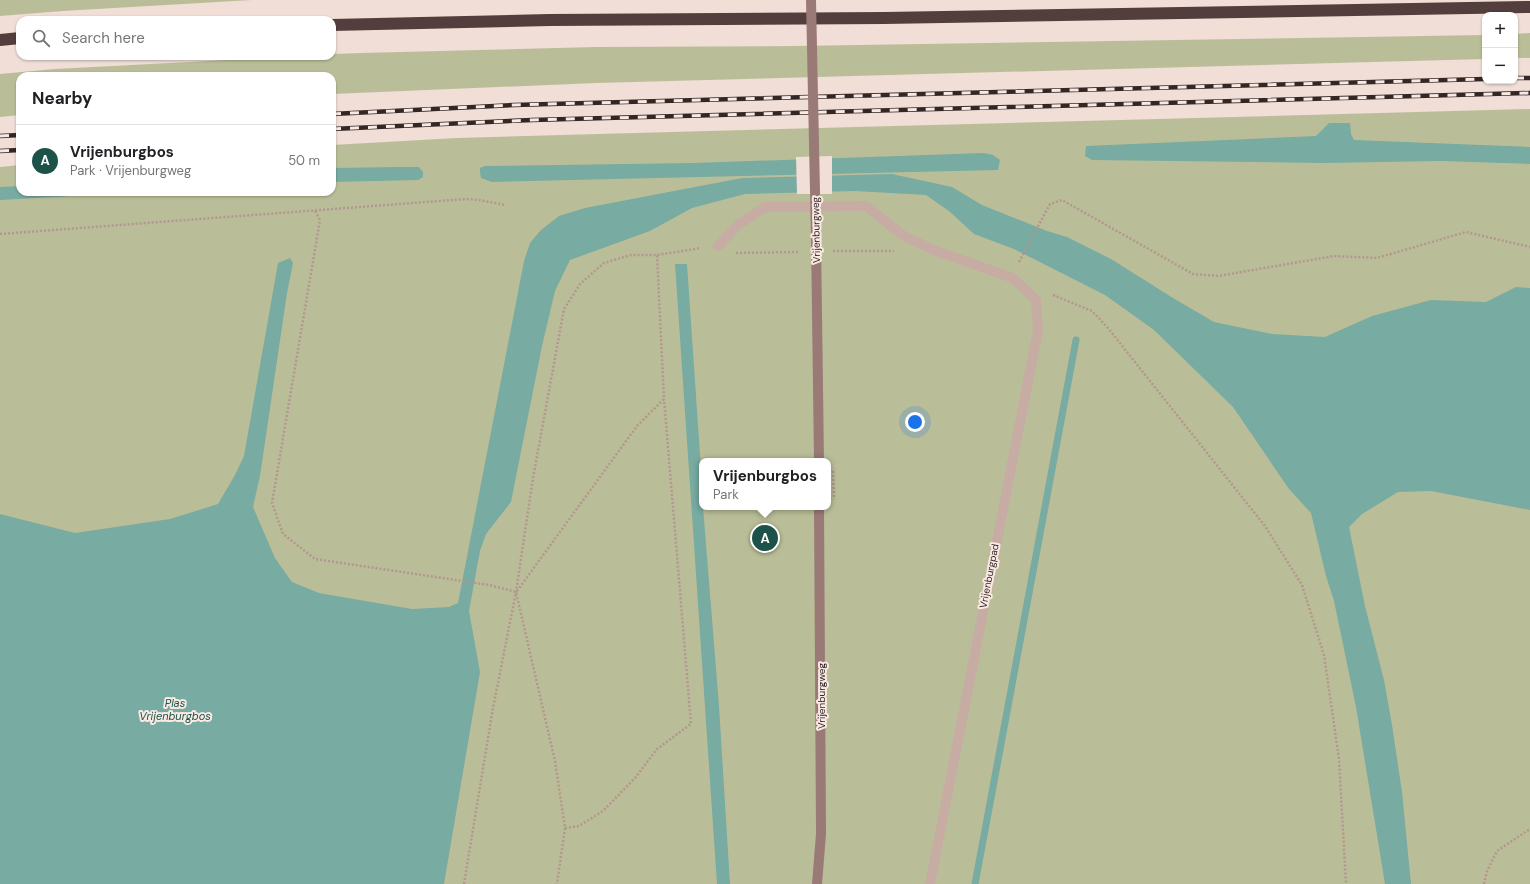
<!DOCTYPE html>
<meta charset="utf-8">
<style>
body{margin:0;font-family:"DM Sans",sans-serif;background:#f2f2f2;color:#202124}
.controls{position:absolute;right:12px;top:12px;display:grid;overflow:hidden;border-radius:8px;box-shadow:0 1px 3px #0004}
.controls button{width:36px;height:36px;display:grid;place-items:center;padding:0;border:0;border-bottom:1px solid #e0e0e0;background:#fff;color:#202124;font:20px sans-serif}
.you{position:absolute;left:915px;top:422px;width:14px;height:14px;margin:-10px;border:3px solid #fff;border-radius:50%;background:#1a73e8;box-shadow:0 0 0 6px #1a73e833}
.badge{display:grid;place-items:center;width:26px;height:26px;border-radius:50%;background:#1d5249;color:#fff;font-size:13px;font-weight:700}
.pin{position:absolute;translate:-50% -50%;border:2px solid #fff;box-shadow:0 1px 4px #0006}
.popup{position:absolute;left:699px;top:458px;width:132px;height:52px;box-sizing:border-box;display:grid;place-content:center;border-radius:8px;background:#fff;filter:drop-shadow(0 1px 3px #0005);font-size:13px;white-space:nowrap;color:#757577}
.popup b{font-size:15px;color:#202124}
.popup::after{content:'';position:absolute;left:50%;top:100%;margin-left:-8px;border:8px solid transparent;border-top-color:#fff}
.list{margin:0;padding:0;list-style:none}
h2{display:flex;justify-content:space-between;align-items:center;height:52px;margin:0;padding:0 16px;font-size:17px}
h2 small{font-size:13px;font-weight:400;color:#757577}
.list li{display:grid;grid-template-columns:26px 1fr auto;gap:12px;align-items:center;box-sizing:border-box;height:72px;padding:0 16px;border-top:1px solid #e0e0e0}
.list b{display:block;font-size:15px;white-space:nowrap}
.list p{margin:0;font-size:13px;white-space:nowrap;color:#757577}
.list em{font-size:13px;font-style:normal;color:#757577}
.icon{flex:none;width:22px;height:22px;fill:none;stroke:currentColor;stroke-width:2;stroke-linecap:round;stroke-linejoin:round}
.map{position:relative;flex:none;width:1530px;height:884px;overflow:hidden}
.search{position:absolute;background:#fff;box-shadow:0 1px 3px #0004;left:16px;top:16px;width:320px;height:44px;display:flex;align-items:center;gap:10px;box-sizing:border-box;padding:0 14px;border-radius:12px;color:#757577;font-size:15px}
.panel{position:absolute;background:#fff;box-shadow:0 1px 3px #0004;left:16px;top:72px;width:320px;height:124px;border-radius:12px}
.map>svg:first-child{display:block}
</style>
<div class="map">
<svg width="1530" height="884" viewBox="0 0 1530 884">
<rect width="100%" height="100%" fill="#f0ded7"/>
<!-- green -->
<g fill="#babe98" fill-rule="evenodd">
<polygon points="0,0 252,0 63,11 0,16"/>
<polygon points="1530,33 1530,58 1515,58 1515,34"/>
<polygon points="1485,35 1485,59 596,83 332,94 332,76 20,76 20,115 0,117 0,74 55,69 301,56 332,56 332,54 361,53 596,47 794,46"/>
<path d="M1530 109V884H0V167L20 165V192H332V145L457 138 598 134ZM702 461H828V507H702Z"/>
</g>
<!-- water -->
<g fill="#78aba1">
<polygon points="1329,123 1350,123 1351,134 1354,140 1530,147 1530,164 1442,161 1323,163 1092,160 1085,156 1086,146 1316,136"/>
<polygon points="984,153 993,155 1000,160 998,170 492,182 481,178 480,172 480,168 485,166 693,163"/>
<polygon points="399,167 419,167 423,172 423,177 418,180 332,182 332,168"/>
<polygon points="892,174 952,187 982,205 1047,231 1067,237 1111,259 1173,298 1214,322 1272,334 1325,337 1372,316 1431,300 1486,302 1516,287 1530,288 1530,510 1431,491 1398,492 1362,514 1349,527 1365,606 1384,680 1392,725 1402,792 1411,884 1385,884 1356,707 1334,601 1326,576 1311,513 1289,489 1233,407 1154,330 1105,295 1014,249 974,234 949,211 926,195 855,191 745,194 692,208 650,231 570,260 555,291 542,346 511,502 486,534 480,551 469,611 480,672 444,884 0,884 0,514 75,533 170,519 218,504 235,475 244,456 278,263 290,258 293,263 287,293 260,476 253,507 275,558 292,582 319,593 412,609 449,607 458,603 524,261 530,243 541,230 559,216 585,208 742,178"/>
<polygon points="20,186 20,192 143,192 0,200 0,187"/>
<polygon points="675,264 687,264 702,484 702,507 703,507 719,706 730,884 717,884"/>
</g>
<!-- pier -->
<polygon fill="#f0ded7" points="832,156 832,194 797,194 796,157"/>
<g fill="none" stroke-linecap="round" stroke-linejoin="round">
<!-- stream -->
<polyline stroke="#78aba1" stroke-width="7" points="975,884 1076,340"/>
<!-- path -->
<g stroke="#b2968f" stroke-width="2.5" stroke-dasharray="2 2" stroke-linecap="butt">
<polyline points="315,211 320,220 272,503 283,534 315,559 489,585 516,592 555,761 565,828 557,884"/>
<polyline points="0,234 466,199 479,200 505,205"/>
<polyline points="833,251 894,251"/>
<polyline points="736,253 799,252"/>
<polyline points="1019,262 1050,204 1062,200 1193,274 1218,276 1334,256 1377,258 1466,232 1530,247"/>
<polyline points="1053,295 1092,311 1108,328 1265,526 1302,585 1324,655 1339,759 1346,884"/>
<polyline points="833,471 834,498"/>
<polyline points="517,591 637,426 664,399 657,255"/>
<polyline points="565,828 579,826 603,811 635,778 657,749 691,724 664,399"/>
<polyline points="464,884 493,708 516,592 533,478 564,309 580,284 604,263 631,255 657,255 701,248"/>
<polyline points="1484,884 1487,871 1497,851 1530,829"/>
</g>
<!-- lane -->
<polyline stroke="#c7aca4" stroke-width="10" points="718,246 738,225 765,207 866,206 904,236 936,251 1013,278 1036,300 1038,330 930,884"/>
<!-- secondary -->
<g stroke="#9a7a76" stroke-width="10">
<polyline points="816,239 819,461"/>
<polyline points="817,884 821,834 819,507"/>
</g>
<!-- highway -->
<g stroke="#533e3d" stroke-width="12">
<polyline points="332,25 549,20 884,18 1530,7"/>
<polyline points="0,40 20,38"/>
</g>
<defs>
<g id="rail">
<polyline points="1515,78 1530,78"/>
<polyline points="332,114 514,105 1485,79"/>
<polyline points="332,129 532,120 1530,93"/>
<polyline points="0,136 20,135"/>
<polyline points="0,151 20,150"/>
</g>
</defs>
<!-- rail casing -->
<use href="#rail" stroke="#332625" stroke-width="4.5"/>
<!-- rail -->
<use href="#rail" stroke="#f8e9e3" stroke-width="3" stroke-dasharray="9" stroke-linecap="butt"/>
<!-- secondary-bridge -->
<polyline stroke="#9a7a76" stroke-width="10" points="811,0 816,239"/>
</g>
<g text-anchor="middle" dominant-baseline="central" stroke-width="4" stroke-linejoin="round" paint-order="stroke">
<!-- street labels -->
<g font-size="10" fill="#332625" stroke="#f8e9e3">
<text transform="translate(816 230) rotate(-91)">Vrijenburgweg</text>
<text transform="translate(989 576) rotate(-79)">Vrijenburgpad</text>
<text transform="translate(821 696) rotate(-90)">Vrijenburgweg</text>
</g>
<!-- water labels -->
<g font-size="11" font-style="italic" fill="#1d5249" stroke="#f8e9e3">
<text x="175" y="703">Plas<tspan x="175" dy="13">Vrijenburgbos</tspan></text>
</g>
</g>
</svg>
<div class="controls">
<button>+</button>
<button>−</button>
</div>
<div class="you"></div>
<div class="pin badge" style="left:765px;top:538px">A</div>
<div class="popup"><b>Vrijenburgbos</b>Park</div>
<div class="search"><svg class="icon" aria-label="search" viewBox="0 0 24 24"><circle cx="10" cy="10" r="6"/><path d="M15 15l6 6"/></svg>Search here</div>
<section class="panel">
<h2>Nearby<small></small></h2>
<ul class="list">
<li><span class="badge">A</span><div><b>Vrijenburgbos</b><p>Park · Vrijenburgweg</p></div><em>50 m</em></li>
</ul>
</section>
</div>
